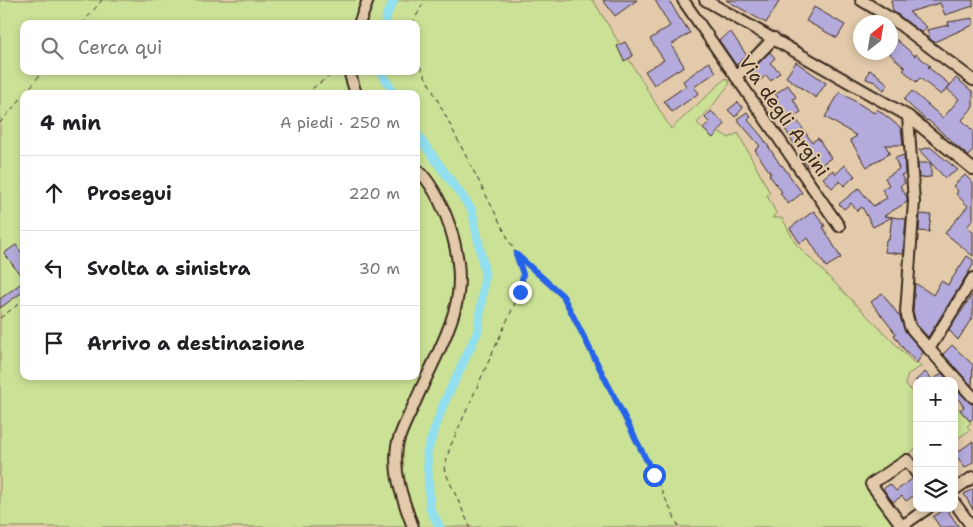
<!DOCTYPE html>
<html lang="it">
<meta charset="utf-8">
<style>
body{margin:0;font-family:"Shantell Sans",sans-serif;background:#f2f2f2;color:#202124}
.controls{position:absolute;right:15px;bottom:15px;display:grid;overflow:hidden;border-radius:10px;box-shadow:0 2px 8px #0003}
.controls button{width:45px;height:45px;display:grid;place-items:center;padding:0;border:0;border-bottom:1px solid #e0e0e0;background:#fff;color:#202124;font:25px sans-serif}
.compass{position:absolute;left:853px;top:15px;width:45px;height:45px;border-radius:50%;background:#fff;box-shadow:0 2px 8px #0003;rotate:30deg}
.stop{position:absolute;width:15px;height:15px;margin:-11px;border:4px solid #2563eb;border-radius:50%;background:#fff}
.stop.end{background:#2563eb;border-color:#fff;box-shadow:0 1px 5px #0008}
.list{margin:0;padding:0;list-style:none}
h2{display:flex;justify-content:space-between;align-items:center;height:65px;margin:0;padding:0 20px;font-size:21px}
h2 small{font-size:16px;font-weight:400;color:#757577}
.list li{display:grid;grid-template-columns:32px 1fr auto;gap:15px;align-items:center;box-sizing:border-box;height:75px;padding:0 20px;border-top:1px solid #e0e0e0}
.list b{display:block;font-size:19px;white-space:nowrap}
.list em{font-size:16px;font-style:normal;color:#757577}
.icon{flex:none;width:28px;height:28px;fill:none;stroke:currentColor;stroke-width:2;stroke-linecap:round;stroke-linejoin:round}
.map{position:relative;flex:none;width:973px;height:527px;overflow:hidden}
.search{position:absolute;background:#fff;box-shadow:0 2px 8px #0003;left:20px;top:20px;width:400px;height:55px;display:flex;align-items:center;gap:12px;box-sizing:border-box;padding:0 18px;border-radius:10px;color:#757577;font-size:19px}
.panel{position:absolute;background:#fff;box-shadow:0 2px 8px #0003;left:20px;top:90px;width:400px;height:290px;border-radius:10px}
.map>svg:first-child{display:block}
</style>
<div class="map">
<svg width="973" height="527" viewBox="0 0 973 527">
<rect width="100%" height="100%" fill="#e2caab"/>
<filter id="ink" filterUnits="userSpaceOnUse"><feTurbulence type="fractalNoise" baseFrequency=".02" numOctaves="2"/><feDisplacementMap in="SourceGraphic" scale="10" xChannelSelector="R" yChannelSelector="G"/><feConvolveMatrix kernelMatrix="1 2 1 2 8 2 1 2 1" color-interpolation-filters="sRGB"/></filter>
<g filter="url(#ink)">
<!-- green -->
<g fill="#cbe196" stroke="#83865a" fill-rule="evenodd">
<path d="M0 0H593L671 129 726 78 730 83 714 104 697 123 713 138 719 132 729 138 738 133 770 193 767 195 776 213 772 218H782L796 244 914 363 922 366 908 374 905 384 917 396V448L869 481 902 527H0ZM24 24H416V71H24ZM24 94H416V376H24Z"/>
<polygon points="954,403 971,423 967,426 970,430 954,441"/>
</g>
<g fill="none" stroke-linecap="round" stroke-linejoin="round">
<!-- canal -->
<g stroke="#91dfef" stroke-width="9">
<polyline points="385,24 387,14 394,0"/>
<polyline points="381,71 394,94"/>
<polyline points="416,133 472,210 485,274 478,331 443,405 427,452 430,509 440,527"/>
</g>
</g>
<!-- building -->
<g fill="#b4aadb" stroke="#3b2a1e">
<polygon points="603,0 637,0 615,16"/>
<polygon points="655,0 669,0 680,19 681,19 690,33 671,45 684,66 654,85 645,71 664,60 650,39 670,26"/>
<polygon points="726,0 780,0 766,23"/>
<polygon points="891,0 973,0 973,6 945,15 940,3 909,12 927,27 922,33 893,11"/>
<polygon points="814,7 845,25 837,38 806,21"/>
<polygon points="973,18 973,25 934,42 930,39 927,30 949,25 948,22"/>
<polygon points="731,32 747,56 736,65 719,40"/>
<polygon points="890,34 915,56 916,54 930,66 928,67 950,85 941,95 920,78 916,82 903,70 905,68 890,54"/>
<polygon points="625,42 633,56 624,61 617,46"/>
<polygon points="770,52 775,58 770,63 780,72 771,81 766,75 759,82 750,72"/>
<polygon points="709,62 716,72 694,87 699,93 672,112 664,101 686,86 683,81"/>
<polygon points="796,62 826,83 816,98 786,77"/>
<polygon points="869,70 874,72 888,84 884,90 875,82 866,79"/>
<polygon points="956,78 973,92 973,107 962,120 973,131 973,150 968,156 928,120 927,121 904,100 912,91 943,118 959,99 947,89"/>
<polygon points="788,85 796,97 793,99 801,112 794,116 812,142 818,138 831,158 819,166 816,162 808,167 801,156 810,151 802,139 794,144 770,103 778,97 775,94"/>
<polygon points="840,92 874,113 877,109 901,128 903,145 885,145 890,153 867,167 850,140 857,136 825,117"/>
<polygon points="738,102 743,108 735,117 728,110"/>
<polygon points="711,111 725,124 713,138 703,129 709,122 705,118"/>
<polygon points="747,112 751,117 748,120 763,138 781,166 782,165 802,193 788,204 780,193 782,192 769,175 771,174 755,150 760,146 737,119"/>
<polygon points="930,147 958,170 945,178 919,150"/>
<polygon points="904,155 905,174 901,175 905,183 900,186 907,197 907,202 884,216 892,217 873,227 862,207 857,211 851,203 844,209 839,204 859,188 873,206 887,198 882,189 889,185 885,178 899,169 895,158"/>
<polygon points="918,163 931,163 931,177 919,178"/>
<polygon points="845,165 855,176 844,186 840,181 832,188 823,178 833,170 836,174"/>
<polygon points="965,175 973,183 973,219 967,227 973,232 973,256 945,233 968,206 956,194 958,191 953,186"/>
<polygon points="814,211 825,226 823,227 841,258 826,267 808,238 800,243 790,228"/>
<polygon points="920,214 931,215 929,232 919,231"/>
<polygon points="892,217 906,219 903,254 885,252 886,240 889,240"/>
<polygon points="16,245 24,256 24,280 4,253"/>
<polygon points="967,256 973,260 973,265 928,337 916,324 913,311 915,283 933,295 941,281 948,285"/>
<polygon points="24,281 24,291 0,308 0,299"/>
<polygon points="882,293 900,317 905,331 923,352 917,363 903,348 894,335 896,334 871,302"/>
<polygon points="973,294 973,316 958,340 949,330"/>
<polygon points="952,345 973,365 972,386 943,354"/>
<polygon points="925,372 933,380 942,373 949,381 915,381"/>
<polygon points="954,387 973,405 973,418 970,421 960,410 964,407 954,393"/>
<polygon points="973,441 973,462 965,468 955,454"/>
<polygon points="912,479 917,481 917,502 913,496 906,501 902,496 893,502 883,489 890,484 896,491"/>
<polygon points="973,489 973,510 964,494"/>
<polygon points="946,508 959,527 940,527 933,517"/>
</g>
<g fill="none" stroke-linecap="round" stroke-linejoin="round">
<defs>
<g id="minor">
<polyline points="683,0 839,226"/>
<polyline points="705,0 908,116 973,169"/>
<polyline points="861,0 895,21 973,80"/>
<polyline points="359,24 368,0"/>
<polyline points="349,71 356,94"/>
<polyline points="736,77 774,38"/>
<polyline points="908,116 914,202 906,312 910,327 929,349 973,397"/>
<polyline points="929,349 973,278"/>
<polyline points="917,474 907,460 871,484 902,526 928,508"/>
<polyline points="954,490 973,477"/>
<polyline points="954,502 972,527"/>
<path d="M413 527C403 500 393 475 397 446 400 431 410 414 416 400 429 370 454 326 458 294 461 271 457 249 450 227 443 206 432 183 416 168"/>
</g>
</defs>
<!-- minor casing -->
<use href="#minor" stroke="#3b2a1e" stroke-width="14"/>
<!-- path -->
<g stroke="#3b2a1e" stroke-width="1" stroke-dasharray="5 4" stroke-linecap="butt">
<polyline points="82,24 102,0"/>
<polyline points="412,24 425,0"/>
<polyline points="416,58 516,254 523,274 520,292 450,447 444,469 470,527"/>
<polyline points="25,94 43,71"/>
<polyline points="305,94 336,71"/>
<polyline points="0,123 24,95"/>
<polyline points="517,255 563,296 654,475 679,527"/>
<polyline points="0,318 24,300"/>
</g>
<!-- minor -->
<use href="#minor" stroke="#e2caab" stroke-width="10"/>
</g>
</g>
<g fill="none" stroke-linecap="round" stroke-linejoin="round" filter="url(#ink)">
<!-- route -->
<polyline stroke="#2563eb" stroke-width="6" points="520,292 523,274 516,254 563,296 654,475"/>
</g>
<g text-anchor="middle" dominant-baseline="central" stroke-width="4" stroke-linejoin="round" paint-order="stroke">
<!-- street labels -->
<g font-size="19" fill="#3b2a1e" stroke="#e2caab">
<text transform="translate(784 116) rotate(55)">Via degli Argini</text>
</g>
</g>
</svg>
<div class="controls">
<button>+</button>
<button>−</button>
<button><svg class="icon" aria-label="layers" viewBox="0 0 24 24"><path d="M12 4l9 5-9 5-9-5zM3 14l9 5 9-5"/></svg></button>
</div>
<svg class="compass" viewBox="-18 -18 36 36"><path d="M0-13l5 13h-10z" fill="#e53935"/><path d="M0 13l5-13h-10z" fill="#757577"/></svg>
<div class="stop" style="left:654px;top:475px"></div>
<div class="stop end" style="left:520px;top:292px"></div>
<div class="search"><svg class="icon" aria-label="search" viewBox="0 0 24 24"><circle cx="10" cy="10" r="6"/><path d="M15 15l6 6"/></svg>Cerca qui</div>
<section class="panel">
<h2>4 min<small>A piedi · 250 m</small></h2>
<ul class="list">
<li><svg class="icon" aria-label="ahead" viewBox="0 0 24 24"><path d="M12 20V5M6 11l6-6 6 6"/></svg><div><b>Prosegui</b></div><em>220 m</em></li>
<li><svg class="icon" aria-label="left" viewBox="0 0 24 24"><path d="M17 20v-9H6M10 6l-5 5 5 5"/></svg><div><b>Svolta a sinistra</b></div><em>30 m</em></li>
<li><svg class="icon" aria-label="arrive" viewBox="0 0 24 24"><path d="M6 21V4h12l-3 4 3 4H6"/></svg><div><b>Arrivo a destinazione</b></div></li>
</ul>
</section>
</div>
